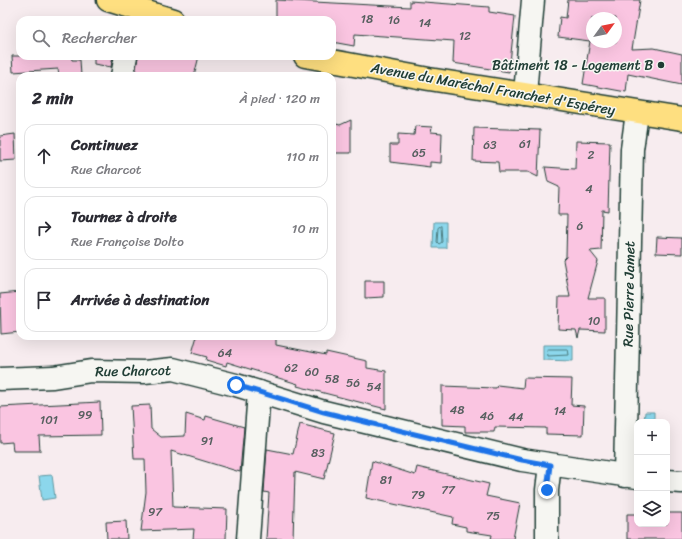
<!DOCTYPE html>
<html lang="fr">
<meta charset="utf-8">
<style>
body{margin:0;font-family:Sriracha,sans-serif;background:#f2f2f3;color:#2b2b33}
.controls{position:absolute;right:12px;bottom:12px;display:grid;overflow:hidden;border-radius:8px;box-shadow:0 4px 16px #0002}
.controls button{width:36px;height:36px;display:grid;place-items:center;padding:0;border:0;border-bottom:1px solid #e1e1e2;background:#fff;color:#2b2b33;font:20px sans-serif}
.compass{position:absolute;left:586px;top:12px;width:36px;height:36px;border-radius:50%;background:#fff;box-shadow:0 4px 16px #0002;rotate:57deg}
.stop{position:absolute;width:12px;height:12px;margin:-9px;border:3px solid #1a73e8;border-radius:50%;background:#fff}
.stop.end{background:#1a73e8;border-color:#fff;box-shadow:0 1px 4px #0008}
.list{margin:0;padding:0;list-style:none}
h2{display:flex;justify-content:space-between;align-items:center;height:52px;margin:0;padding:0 16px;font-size:17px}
h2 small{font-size:13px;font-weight:400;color:#7c7c81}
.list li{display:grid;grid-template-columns:26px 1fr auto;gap:12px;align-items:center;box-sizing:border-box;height:64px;margin:0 8px 8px;padding:0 8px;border:1px solid #e1e1e2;border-radius:12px}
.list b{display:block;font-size:15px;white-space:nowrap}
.list p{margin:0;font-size:13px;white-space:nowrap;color:#7c7c81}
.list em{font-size:13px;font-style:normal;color:#7c7c81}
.icon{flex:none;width:22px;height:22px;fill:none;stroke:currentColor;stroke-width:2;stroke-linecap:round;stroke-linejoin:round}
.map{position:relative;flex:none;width:682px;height:539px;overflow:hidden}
.search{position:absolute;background:#fff;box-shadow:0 4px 16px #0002;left:16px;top:16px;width:320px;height:44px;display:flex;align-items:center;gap:10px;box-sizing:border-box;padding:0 14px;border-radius:12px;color:#7c7c81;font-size:15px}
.panel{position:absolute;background:#fff;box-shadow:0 4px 16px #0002;left:16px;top:72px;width:320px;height:268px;border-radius:12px}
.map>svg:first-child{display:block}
</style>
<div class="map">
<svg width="682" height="539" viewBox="0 0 682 539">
<rect width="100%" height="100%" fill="#f7ecef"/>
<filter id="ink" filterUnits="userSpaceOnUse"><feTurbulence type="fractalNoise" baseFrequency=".025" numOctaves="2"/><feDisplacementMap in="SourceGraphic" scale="8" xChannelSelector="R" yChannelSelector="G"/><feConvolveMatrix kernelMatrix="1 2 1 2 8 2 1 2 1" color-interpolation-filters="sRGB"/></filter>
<g filter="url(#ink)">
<!-- water -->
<g fill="#8cd7ec" stroke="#6099a2">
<polygon points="434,222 446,222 446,248 433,248"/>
<polygon points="543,345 573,345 573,361 543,360"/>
<polygon points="645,412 654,412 654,422 644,422"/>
<polygon points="52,475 55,498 42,500 39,476"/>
</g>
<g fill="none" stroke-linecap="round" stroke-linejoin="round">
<!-- shore -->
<g stroke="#4b7b7e" stroke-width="1">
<polygon points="441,226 442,242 439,244 437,242 438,228"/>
<polygon points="549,349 568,349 569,355 548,356 547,350"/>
</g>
</g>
<!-- building -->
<g fill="#fac5e1" stroke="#1f3d34" fill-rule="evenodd">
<polygon points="276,0 410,7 410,1 489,7 489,12 515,16 509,72 453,63 454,41 355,34 354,46 332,42 332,20 276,20"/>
<path d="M568 0H640L632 49 654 48 682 54V85L628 74 626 92 583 84 590 41 558 37 560 17 566 18ZM592 18H616V42H592Z"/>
<polygon points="12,56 71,56 72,60 80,60 81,76 59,76 58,69 13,72"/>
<polygon points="94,56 113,56 111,67 94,64"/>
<polygon points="138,56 199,56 194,76 135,76"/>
<polygon points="351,120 351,153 332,153 332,123 340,125"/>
<polygon points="415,126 432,127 431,132 442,133 441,163 430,162 430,167 390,162 390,145 398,145 398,134 414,135"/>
<polygon points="474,128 540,130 538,177 528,172 499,172 498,162 473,161"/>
<polygon points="15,134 16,160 0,161 0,136"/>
<polygon points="576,141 610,142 608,211 602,210 601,250 590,251 598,261 588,298 605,298 605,331 580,330 578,338 576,330 558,329 559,297 570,297 563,260 566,257 567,215 558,215 559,187 548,182 545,167 575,169"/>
<polygon points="657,237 682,238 682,254 656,253"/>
<polygon points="365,281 384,281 384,297 365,298"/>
<polygon points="20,292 20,332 1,334 0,294"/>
<polygon points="197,336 276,336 276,345 326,355 326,352 367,361 367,368 386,371 386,409 297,386 298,384 227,362 226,366 206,360 207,357 192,353"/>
<polygon points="524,378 572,379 571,405 584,406 583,435 546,434 546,428 495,427 494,432 465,432 465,426 442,425 442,386 496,388 497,385 523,388"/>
<polygon points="100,402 101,435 39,436 40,451 13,451 12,442 0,443 0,407"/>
<polygon points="150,405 151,429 161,437 185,436 186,414 205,420 206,416 244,427 240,472 171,451 173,507 227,509 226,539 193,539 194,529 141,531 146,492 145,459 134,459 131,406"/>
<polygon points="300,424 335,433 324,479 295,472 293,539 266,539 269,493 264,492 267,449 293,454"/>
<polygon points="372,461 415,475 417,467 489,484 486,496 520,503 513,539 491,539 492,535 466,531 466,527 452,524 453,517 366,498"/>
<polygon points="667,513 682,513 682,539 627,539 627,514 637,514 637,524 667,524"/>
<polygon points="126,521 127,539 107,539 106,522"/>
</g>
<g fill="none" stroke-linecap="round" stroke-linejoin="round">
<defs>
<g id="minor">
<polyline points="122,76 126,56"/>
<polyline points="525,94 533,0"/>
<polyline points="0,379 53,377 91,371 144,372 173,369 236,385 324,412 522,460 637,477"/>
<polyline points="625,476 632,149 637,113"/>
<polyline points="667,481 682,482"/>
<polyline points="248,539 259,392"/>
<polyline points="547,539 547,490 550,465"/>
</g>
<g id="major">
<polyline points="108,0 173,20"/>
<polyline points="305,56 429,79 682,119"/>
</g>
</defs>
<!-- minor casing -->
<use href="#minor" stroke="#1f3d34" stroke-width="25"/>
<!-- major casing -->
<use href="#major" stroke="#1f3d34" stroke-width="25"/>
<!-- minor -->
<use href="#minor" stroke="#f6f6f2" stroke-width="22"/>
<!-- major -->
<use href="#major" stroke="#fedf80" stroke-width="22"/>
</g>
</g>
<g fill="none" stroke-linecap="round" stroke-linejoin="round" filter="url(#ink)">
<!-- route -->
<polyline stroke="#1a73e8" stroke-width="5" points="236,385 324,412 522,460 550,465 547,490"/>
</g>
<!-- markers -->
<circle fill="#1f3d34" stroke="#f6f6f2" stroke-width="1.5" cx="661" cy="65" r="4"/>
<g text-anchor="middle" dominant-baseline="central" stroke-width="3" stroke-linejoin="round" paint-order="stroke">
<!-- number labels -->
<g font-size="12" fill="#565f5f">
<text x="367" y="19">18</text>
<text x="394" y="20">16</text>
<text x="425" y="23">14</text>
<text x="465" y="36">12</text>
<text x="525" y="144">61</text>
<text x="490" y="145">63</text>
<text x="419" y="153">65</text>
<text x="591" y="155">2</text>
<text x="589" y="189">4</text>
<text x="580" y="226">6</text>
<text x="594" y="321">10</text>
<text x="225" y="353">64</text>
<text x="291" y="368">62</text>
<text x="312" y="372">60</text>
<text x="332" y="379">58</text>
<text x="353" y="383">56</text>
<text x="374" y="387">54</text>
<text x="457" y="410">48</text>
<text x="560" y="411">14</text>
<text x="85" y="415">99</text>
<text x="487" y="416">46</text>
<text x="516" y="417">44</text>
<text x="49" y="420">101</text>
<text x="207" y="441">91</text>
<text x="318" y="453">83</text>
<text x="386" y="480">81</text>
<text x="448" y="490">77</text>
<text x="418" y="495">79</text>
<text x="155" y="512">97</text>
<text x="493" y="516">75</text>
</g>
<!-- poi labels -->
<g font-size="14" fill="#1f3d34" stroke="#f6f6f2" text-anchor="end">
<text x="653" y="65">Bâtiment 18 - Logement B</text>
</g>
<!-- street labels -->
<g font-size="14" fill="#1f3d34" stroke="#f6f6f2">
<text transform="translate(493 89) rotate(10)">Avenue du Maréchal Franchet d'Espérey</text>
<text transform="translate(629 294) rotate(-89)">Rue Pierre Jamet</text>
<text transform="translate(133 371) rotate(-1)">Rue Charcot</text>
</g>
</g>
</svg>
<div class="controls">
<button>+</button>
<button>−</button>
<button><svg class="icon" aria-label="layers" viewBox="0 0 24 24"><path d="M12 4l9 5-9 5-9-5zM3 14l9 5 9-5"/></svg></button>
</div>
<svg class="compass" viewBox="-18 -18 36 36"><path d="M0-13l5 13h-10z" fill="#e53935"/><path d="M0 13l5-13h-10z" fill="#7c7c81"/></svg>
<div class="stop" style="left:236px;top:385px"></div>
<div class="stop end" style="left:547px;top:490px"></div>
<div class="search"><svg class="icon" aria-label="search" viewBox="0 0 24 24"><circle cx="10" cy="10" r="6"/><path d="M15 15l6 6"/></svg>Rechercher</div>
<section class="panel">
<h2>2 min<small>À pied · 120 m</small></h2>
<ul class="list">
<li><svg class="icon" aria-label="ahead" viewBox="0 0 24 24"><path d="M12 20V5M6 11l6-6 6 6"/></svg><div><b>Continuez</b><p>Rue Charcot</p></div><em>110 m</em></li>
<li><svg class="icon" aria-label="right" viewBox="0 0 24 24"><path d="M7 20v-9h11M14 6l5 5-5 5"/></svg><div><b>Tournez à droite</b><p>Rue Françoise Dolto</p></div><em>10 m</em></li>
<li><svg class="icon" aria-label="arrive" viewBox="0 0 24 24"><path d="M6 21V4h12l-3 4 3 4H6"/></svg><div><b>Arrivée à destination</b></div></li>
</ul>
</section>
</div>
